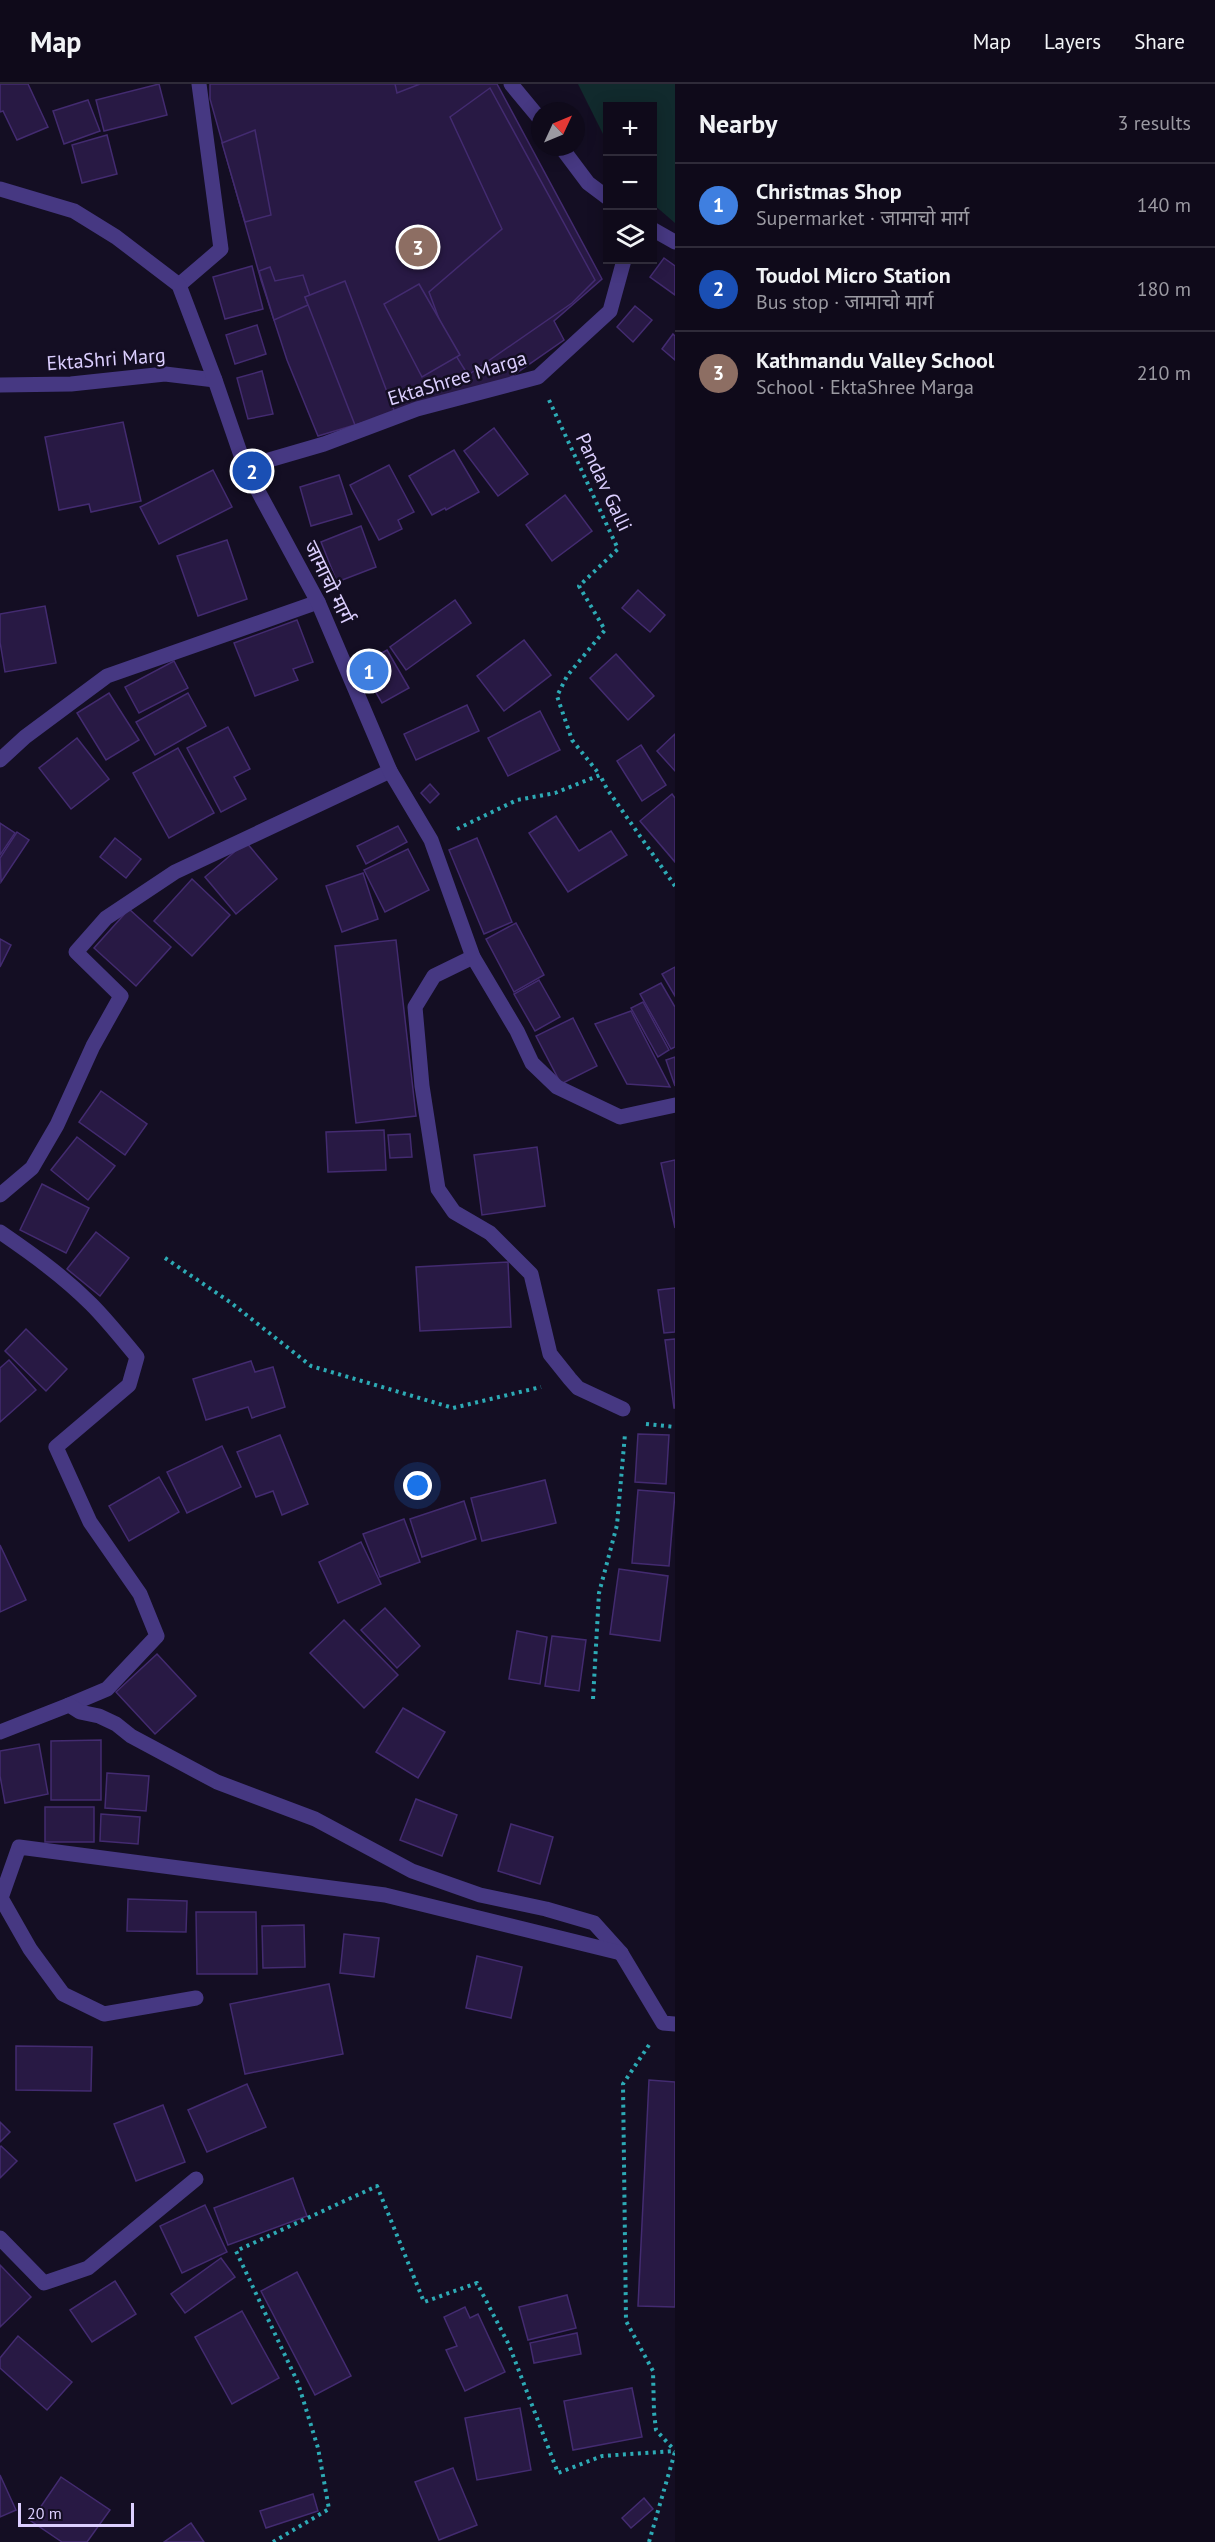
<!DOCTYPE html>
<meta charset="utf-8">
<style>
body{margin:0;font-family:"PT Sans","Noto Sans Devanagari",sans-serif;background:#181323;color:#f1f3f6}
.controls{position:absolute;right:18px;top:18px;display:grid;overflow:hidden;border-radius:0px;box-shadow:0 3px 15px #0003}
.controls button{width:54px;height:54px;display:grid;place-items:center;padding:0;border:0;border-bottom:2px solid #2f2b39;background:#0f0a1a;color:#f1f3f6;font:30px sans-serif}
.compass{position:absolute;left:531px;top:18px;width:54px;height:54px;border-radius:50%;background:#0f0a1a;box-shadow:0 3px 15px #0003;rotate:46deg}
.scale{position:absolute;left:18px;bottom:15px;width:116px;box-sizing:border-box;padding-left:6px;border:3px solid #dccfff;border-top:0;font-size:16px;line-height:21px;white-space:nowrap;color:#dccfff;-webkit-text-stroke:4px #140e23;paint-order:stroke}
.you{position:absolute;left:418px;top:1402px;width:21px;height:21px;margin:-15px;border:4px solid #fff;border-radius:50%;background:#1a73e8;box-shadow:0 0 0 9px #1a73e833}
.badge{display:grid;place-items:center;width:39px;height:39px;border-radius:50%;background:#00bdfa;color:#fff;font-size:20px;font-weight:700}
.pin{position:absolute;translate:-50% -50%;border:3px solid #fff;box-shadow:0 2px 6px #0006}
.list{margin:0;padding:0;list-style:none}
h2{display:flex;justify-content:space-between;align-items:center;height:78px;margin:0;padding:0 24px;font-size:26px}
h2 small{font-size:20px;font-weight:400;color:#9b9aa2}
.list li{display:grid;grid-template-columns:39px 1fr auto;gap:18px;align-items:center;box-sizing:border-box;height:84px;padding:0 24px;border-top:2px solid #2f2b39}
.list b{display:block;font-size:22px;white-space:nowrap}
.list p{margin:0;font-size:20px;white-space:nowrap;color:#9b9aa2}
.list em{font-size:20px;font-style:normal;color:#9b9aa2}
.icon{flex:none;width:33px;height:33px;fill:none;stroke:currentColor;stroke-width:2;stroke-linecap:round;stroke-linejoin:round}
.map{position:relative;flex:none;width:675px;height:2458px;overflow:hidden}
header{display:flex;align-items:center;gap:36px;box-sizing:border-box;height:84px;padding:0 30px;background:#0f0a1a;border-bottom:2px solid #2f2b39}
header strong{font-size:28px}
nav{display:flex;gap:33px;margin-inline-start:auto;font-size:21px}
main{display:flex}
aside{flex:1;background:#0f0a1a}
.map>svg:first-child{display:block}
</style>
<header>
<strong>Map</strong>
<nav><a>Map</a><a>Layers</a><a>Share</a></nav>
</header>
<main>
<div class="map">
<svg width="675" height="2458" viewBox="0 0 675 2458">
<rect width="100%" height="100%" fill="#140e23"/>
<!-- green -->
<polygon fill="#112a2d" points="578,0 675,0 675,139 653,120 652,22 608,22 607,58"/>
<!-- building -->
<g fill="#281944" stroke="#432b70" stroke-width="1.5">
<polygon points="0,0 28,0 48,43 17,56 3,27 0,28"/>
<polygon points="159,0 167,31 104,47 96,16"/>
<polygon points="210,0 497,0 602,195 554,237 564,256 508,295 318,352 287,276 261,196 210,15"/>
<polygon points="395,0 420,0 397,9"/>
<polygon points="490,4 595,196 572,219 468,291 448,259 429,208 502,145 450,33"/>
<polygon points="88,16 100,47 64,60 53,27"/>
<polygon points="255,46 271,131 245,138 222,59"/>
<polygon points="107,51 117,90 82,99 72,61"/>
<polygon points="664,174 675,182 675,211 650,193"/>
<polygon points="252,182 263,225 225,235 213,193"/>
<polygon points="270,183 275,197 303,191 310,212 305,213 308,221 274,236 259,187"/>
<polygon points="345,197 395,329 355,341 305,213"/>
<polygon points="419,200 460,271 422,293 384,220"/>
<polygon points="635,222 652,236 633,258 617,243"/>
<polygon points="257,241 266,270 235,280 226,251"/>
<polygon points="673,250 675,252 675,276 662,265"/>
<polygon points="262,287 273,330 248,335 237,294"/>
<polygon points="123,338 141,417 91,428 89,420 59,426 45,353"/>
<polygon points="494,344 528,390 498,412 464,367"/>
<polygon points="454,366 479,408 446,426 445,424 432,431 409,392"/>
<polygon points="389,381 414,428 398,436 402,445 379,456 350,401"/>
<polygon points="213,386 232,423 159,460 140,423"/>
<polygon points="339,391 352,430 311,442 300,403"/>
<polygon points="565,411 592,447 552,477 526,441"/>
<polygon points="361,442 376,483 337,498 321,458"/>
<polygon points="227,456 247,515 198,532 177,472"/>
<polygon points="638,506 665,531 650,548 622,524"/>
<polygon points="455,516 471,539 406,586 390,563"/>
<polygon points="45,522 56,579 5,588 0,558 0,530"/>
<polygon points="297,536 313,578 293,585 298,596 255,612 234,559"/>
<polygon points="524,556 551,591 504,627 477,592"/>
<polygon points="387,566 409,604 382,619 360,581"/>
<polygon points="616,570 654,612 628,636 590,594"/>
<polygon points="174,577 188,604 139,629 125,603"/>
<polygon points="109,609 139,656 106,676 77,629"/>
<polygon points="188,609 206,642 155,671 136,638"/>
<polygon points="467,621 479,647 416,676 404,650"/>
<polygon points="540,627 560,666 508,692 488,654"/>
<polygon points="228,643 250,685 234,693 246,715 221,728 187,664"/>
<polygon points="675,650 675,687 657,667"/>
<polygon points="77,654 109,695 71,725 39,684"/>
<polygon points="641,661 666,701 642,717 617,677"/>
<polygon points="178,664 214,729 169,754 133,689"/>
<polygon points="430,700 439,710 430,719 421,709"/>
<polygon points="672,710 675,714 675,778 640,737"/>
<polygon points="556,732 579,767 611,747 627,771 568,808 529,749"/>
<polygon points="0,739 15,749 0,771"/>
<polygon points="398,742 407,758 366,780 357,762"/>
<polygon points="17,748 29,756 1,798 0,774"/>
<polygon points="115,754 141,775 126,794 100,773"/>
<polygon points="477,754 512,838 484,850 449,766"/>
<polygon points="246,758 277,795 236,830 205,793"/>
<polygon points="408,765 429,806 385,828 364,786"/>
<polygon points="363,789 378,835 342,848 326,802"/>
<polygon points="192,795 230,831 192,872 154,837"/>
<polygon points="129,825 171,863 136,902 94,864"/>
<polygon points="516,839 544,891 514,908 486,855"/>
<polygon points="0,855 11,861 0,883"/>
<polygon points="396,856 416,1032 356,1039 335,862"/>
<polygon points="675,883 675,912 662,890"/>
<polygon points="539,896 560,933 535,947 514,910"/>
<polygon points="661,899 675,923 675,963 671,965 640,910"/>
<polygon points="643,918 669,966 658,973 631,924"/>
<polygon points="631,927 670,1003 627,1000 595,940"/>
<polygon points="573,934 597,982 561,1000 536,952"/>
<polygon points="675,973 675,1002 666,976"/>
<polygon points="101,1007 147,1040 125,1071 79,1038"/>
<polygon points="384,1046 386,1086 328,1088 326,1048"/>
<polygon points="410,1050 412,1073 390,1074 388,1051"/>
<polygon points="77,1053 115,1082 88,1116 51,1086"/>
<polygon points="537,1063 545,1122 482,1131 474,1071"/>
<polygon points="675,1076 675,1144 661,1079"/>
<polygon points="42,1100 89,1124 66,1169 20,1146"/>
<polygon points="96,1148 129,1174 100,1212 67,1185"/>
<polygon points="508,1178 511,1243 420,1247 416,1183"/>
<polygon points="675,1204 675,1248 664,1249 658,1206"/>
<polygon points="26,1245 67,1285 46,1307 5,1267"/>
<polygon points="675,1255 675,1324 674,1324 665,1256"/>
<polygon points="9,1276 36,1306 0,1338 0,1284"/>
<polygon points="251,1277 255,1288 273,1283 285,1323 252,1334 248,1323 206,1336 193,1295"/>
<polygon points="638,1350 669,1351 666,1400 635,1398"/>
<polygon points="280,1351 308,1420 282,1431 273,1407 256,1413 237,1368"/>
<polygon points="222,1362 241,1403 187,1429 167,1388"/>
<polygon points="159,1393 179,1428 129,1457 109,1422"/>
<polygon points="545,1396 556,1439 482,1457 471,1414"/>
<polygon points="638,1406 675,1409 669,1482 632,1479"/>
<polygon points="464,1417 476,1455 422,1473 410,1435"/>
<polygon points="404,1435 420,1478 380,1493 363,1450"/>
<polygon points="361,1458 381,1500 338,1519 319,1478"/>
<polygon points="0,1461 26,1516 0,1528"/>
<polygon points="619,1485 668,1492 660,1557 610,1550"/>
<polygon points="385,1524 420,1562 397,1584 361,1546"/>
<polygon points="344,1536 398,1591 364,1624 310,1569"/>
<polygon points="517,1547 547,1553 540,1600 509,1595"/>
<polygon points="552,1552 586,1556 579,1607 545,1602"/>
<polygon points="157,1570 196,1612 155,1650 116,1608"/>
<polygon points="403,1624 445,1648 418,1694 376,1668"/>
<polygon points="101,1656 101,1716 51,1716 51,1657"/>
<polygon points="39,1660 48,1710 5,1719 0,1692 0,1667"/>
<polygon points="107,1689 149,1692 146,1727 105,1724"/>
<polygon points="416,1715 457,1731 442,1772 400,1756"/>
<rect x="45" y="1723" width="49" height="35"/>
<polygon points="101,1730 140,1733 138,1760 100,1757"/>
<polygon points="511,1740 553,1753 540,1800 498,1787"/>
<polygon points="128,1815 187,1817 186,1848 127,1847"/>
<polygon points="196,1828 256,1828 257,1890 197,1890"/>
<polygon points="304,1841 305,1883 263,1884 262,1842"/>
<polygon points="344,1850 379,1854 374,1893 340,1889"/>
<polygon points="477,1872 522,1883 511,1934 466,1924"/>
<polygon points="329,1900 343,1970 245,1990 230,1920"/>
<polygon points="16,1962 92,1963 91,2007 16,2006"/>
<polygon points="649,1996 675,1998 675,2223 638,2222"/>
<polygon points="247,2000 266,2043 207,2068 188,2026"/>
<polygon points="163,2021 185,2078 136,2097 114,2040"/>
<polygon points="0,2038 10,2048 0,2058"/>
<polygon points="1,2062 17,2077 0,2094 0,2063"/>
<polygon points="293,2094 307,2132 228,2161 214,2124"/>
<polygon points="205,2121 227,2168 182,2189 160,2142"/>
<polygon points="221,2174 235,2193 185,2229 171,2210"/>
<polygon points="0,2181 31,2213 0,2243"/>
<polygon points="297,2188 351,2292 315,2311 261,2207"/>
<polygon points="115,2197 136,2230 92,2258 70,2226"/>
<polygon points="567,2211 576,2244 528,2256 519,2223"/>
<polygon points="465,2223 470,2234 478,2230 505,2288 465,2307 446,2266 457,2262 444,2233"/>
<polygon points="242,2227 279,2294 232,2320 195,2253"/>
<polygon points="577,2249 581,2270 534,2279 530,2259"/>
<polygon points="18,2252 72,2298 47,2326 0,2284 0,2274"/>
<polygon points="632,2304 642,2353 573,2366 564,2317"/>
<polygon points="520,2324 531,2386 477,2396 465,2334"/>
<polygon points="453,2384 477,2441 439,2456 415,2398"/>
<polygon points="0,2391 16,2426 0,2433"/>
<polygon points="61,2393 110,2426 87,2458 62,2458 31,2437"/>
<polygon points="313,2410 318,2427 266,2444 260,2427"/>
<polygon points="644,2414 653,2425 631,2444 622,2434"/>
<polygon points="191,2439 204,2458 164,2458"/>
</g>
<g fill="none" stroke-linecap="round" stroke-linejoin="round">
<!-- path -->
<g stroke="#2daab5" stroke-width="4" stroke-dasharray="3 4.5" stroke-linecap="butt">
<polyline points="549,316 618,465 579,502 605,546 567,592 557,612 572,656 600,691"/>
<polyline points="457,745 517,716 555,709 600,691 607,705 675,802"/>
<polyline points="165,1174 230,1218 311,1282 453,1324 541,1303"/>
<polyline points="646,1340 675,1343"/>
<polyline points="593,1615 599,1509 617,1441 625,1350"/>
<polyline points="649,1961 623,2000 626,2237 653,2287 654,2328 656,2346 675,2367"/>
<polyline points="273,2458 329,2425 318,2364 298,2299 236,2167 377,2102 424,2218 477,2199 509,2261 558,2389 602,2372 675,2367"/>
<polyline points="649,2458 675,2368"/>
</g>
<!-- minor -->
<g stroke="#463882" stroke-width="15">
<polyline points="511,0 540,35"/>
<polyline points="561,63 588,99 608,114"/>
<polyline points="652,145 675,158"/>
<polyline points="179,201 221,165 199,0"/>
<polyline points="0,301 71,300 165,290 215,296"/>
<polyline points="245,383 324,360 417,325 538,293 610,227 624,176"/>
<polyline points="0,676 25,653 107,592 318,518"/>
<polyline points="473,873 434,892 415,923 422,1002 438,1105 454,1128 490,1149 531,1190 550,1270 570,1295 578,1304 623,1325"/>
<polyline points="0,1111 32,1084 57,1041 93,962 121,912 76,868 106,834 175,788 390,687"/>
<path d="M0 1148C32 1170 63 1192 91 1220 107 1236 122 1255 137 1273L129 1301 56 1363 90 1438 140 1510 157 1552 107 1605 69 1621"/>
<polyline points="0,1648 69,1621 80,1628 99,1632 116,1640 131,1652 217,1698 315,1735 412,1787 480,1811 546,1825 594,1839 621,1869 663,1939 675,1940"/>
<polyline points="196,1914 104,1930 63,1910 30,1865 1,1814 19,1763 385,1811 621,1869"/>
<polyline points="0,2154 44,2199 88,2184 196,2095"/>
</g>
<!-- tertiary -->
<polyline stroke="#463882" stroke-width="15" points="0,105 74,127 116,153 179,201 215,296 245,383 318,518 390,687 431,756 473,873 517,947 532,979 557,1003 620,1033 675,1021"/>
</g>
<g text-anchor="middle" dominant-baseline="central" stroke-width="5" stroke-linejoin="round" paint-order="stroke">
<!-- street labels -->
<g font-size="20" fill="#dccfff" stroke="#140e23">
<text transform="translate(106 275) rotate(-4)">EktaShri Marg</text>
<text transform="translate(457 294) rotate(-17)">EktaShree Marga</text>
<text transform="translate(604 398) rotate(65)">Pandav Galli</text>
<text transform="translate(329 498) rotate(64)">जामाचो मार्ग</text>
</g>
</g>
</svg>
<div class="controls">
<button>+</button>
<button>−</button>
<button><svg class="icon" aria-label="layers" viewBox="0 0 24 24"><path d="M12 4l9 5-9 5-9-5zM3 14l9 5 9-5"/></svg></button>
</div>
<svg class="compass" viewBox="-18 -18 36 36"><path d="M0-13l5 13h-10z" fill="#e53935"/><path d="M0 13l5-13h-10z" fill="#9b9aa2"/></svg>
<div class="scale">20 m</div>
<div class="you"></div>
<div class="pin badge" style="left:369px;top:587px;background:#3f7fe0">1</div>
<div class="pin badge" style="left:252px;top:387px;background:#1a4fb4">2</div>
<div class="pin badge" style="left:418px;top:163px;background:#8d6e63">3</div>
</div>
<aside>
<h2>Nearby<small>3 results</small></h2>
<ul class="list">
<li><span class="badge" style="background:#3f7fe0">1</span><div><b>Christmas Shop</b><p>Supermarket · जामाचो मार्ग</p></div><em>140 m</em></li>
<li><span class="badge" style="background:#1a4fb4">2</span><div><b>Toudol Micro Station</b><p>Bus stop · जामाचो मार्ग</p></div><em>180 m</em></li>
<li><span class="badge" style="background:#8d6e63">3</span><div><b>Kathmandu Valley School</b><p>School · EktaShree Marga</p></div><em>210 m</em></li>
</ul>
</aside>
</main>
